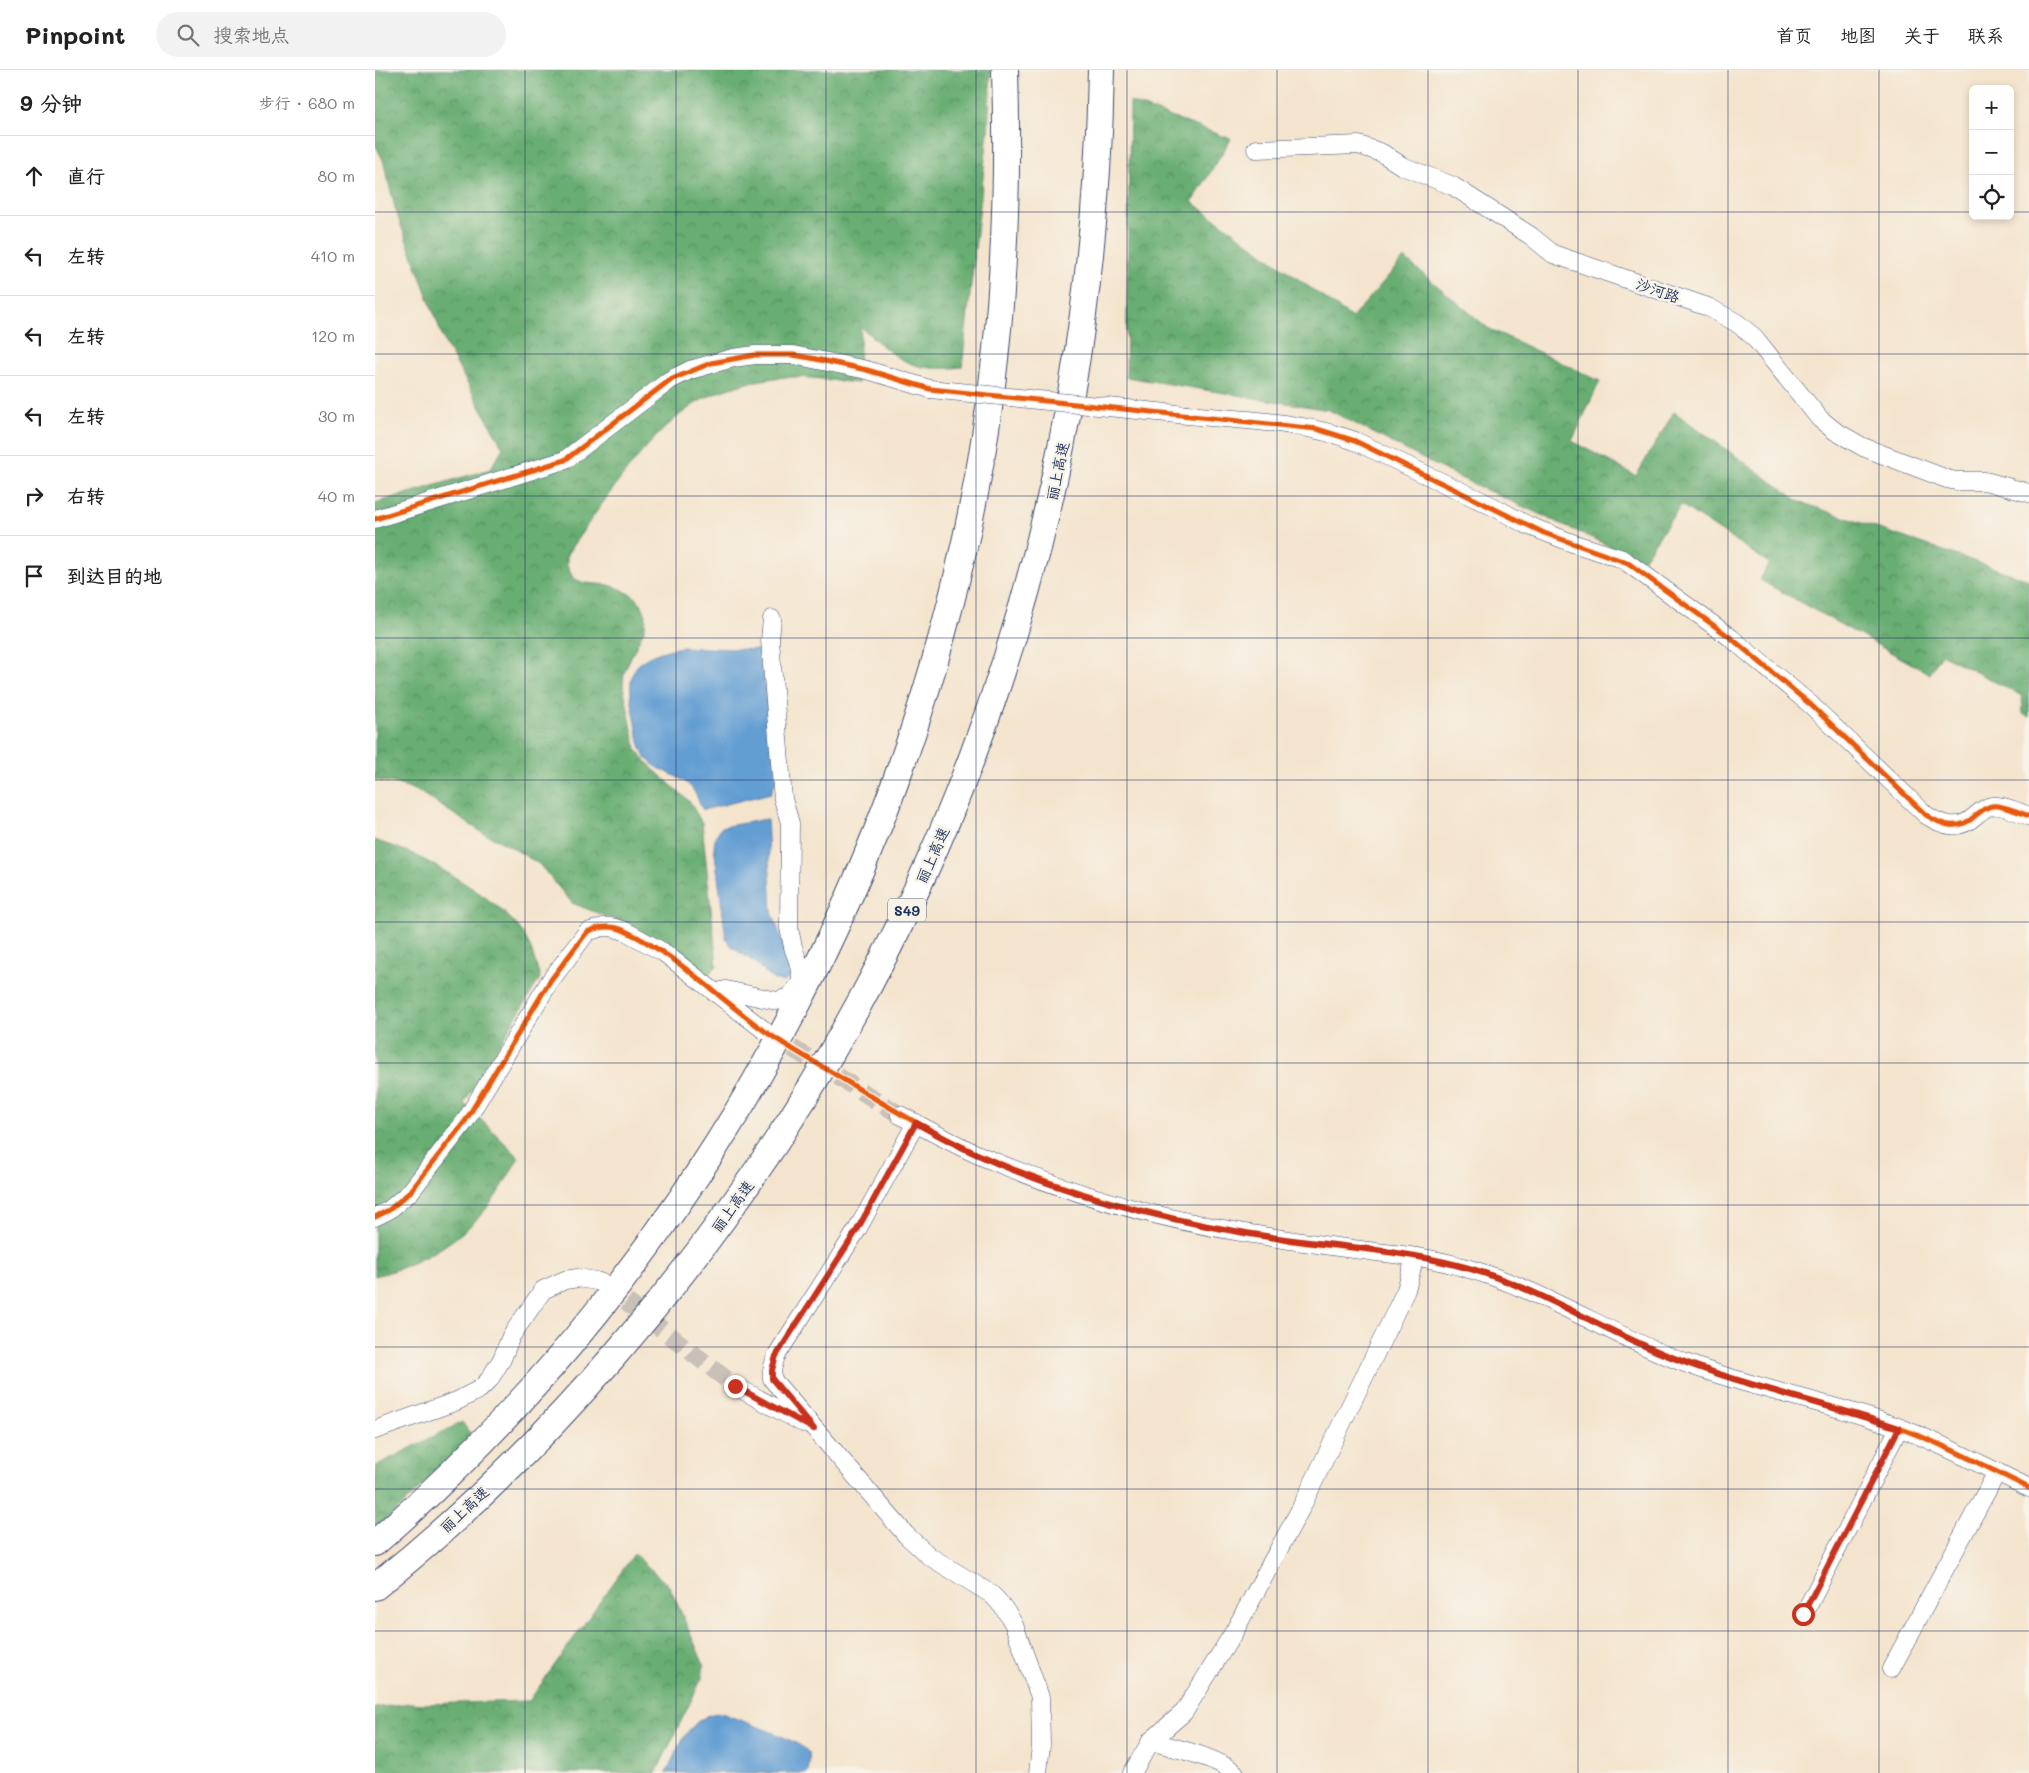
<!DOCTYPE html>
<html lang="zh">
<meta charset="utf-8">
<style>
body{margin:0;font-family:Mali,"LXGW WenKai TC",sans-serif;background:#f2f2f2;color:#222}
.controls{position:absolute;right:15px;top:15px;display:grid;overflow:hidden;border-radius:8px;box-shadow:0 2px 8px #0003}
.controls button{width:45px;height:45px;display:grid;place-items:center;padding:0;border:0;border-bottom:1px solid #e0e0e0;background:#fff;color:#222;font:25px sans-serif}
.stop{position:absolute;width:15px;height:15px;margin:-11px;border:4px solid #c8321e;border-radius:50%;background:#fff}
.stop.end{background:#c8321e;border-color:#fff;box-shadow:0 1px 5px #0008}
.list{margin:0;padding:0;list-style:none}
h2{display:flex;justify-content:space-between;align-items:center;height:65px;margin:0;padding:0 20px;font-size:21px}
h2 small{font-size:16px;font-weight:400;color:#767676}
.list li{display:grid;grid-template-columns:32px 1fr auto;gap:15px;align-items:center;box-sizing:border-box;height:80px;padding:0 20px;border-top:1px solid #e0e0e0}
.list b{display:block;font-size:19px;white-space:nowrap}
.list em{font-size:16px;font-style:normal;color:#767676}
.icon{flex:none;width:28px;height:28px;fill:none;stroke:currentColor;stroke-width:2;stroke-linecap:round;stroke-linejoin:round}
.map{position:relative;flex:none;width:1654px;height:1703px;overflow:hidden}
header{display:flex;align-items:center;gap:30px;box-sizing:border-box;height:70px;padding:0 25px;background:#fff;border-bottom:1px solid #e0e0e0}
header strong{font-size:24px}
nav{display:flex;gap:28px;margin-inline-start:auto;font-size:18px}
.search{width:350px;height:45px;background:#f2f2f2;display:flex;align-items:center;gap:12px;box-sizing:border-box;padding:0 18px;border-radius:28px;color:#767676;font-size:19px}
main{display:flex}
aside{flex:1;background:#fff}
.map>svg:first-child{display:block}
</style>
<header>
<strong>Pinpoint</strong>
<div class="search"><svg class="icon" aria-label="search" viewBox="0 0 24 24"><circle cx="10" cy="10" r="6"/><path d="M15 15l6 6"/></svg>搜索地点</div>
<nav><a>首页</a><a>地图</a><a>关于</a><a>联系</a></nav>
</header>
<main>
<aside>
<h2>9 分钟<small>步行 · 680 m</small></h2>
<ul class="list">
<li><svg class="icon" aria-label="ahead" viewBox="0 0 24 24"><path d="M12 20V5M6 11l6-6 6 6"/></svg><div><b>直行</b></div><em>80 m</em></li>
<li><svg class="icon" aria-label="left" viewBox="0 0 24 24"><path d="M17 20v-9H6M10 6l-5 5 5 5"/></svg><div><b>左转</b></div><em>410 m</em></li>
<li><svg class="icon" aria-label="left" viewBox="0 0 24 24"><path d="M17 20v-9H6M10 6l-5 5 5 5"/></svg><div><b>左转</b></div><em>120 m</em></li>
<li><svg class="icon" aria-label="left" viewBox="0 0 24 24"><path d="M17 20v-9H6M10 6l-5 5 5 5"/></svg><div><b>左转</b></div><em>30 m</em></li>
<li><svg class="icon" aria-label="right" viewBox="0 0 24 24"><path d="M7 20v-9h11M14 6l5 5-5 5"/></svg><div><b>右转</b></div><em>40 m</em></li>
<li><svg class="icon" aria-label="arrive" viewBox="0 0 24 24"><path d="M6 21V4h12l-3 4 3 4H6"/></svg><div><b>到达目的地</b></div></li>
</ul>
</aside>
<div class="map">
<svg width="1654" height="1703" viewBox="0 0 1654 1703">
<defs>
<pattern id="forest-crowns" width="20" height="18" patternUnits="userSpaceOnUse" patternTransform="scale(1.25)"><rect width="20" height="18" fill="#68ad72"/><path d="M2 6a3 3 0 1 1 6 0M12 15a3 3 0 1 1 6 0" fill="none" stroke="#558d61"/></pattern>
</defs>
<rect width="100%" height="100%" fill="#f7f3e8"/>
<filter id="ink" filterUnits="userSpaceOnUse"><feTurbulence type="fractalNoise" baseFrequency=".02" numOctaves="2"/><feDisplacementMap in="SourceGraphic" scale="10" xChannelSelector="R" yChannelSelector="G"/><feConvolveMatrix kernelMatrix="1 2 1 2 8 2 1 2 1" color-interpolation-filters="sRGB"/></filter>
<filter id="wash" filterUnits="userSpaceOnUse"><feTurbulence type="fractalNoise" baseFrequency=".0096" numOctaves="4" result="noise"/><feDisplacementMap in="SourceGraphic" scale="20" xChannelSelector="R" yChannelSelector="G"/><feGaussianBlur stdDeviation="1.12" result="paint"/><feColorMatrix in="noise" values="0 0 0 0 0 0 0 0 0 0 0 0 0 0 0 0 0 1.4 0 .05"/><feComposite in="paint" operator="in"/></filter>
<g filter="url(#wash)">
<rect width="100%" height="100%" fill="#f4e4cd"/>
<!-- forest -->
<g fill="url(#forest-crowns)" stroke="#426e68">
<path d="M0 0H616L613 62 587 297C536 303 523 290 486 257L483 313C460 311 437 307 414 307 385 308 341 319 317 336 268 369 226 436 192 484V496L198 508 209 513 234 515 246 519 257 525 266 533 271 545 270 558 254 591 249 603 248 615 261 679 277 698 315 732 327 753 342 896 333 905 260 858 197 833 164 794 131 774 108 763 43 721 19 713 0 710V433L115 399 128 378 70 273 21 142 8 90 0 74Z"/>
<polygon points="755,32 856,69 817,132 977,248 1029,188 1113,258 1225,311 1197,371 1261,406 1299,342 1425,432 1654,510 1654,647 1648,644 1647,626 1566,584 1555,604 1385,510 1394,493 1306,435 1267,491 1081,406 954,340 751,307"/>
<path d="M0 770C15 776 32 780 46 788 79 806 121 830 145 859 156 873 160 892 165 908L89 1033 144 1087C136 1101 128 1117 118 1130 91 1168 45 1195 0 1206Z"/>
<polygon points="87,1352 97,1366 0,1463 0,1396"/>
<polygon points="259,1484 295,1517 329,1595 327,1608 281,1703 0,1703 0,1638 35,1633 47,1634 154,1631"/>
</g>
<!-- water -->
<g fill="#649ed3" stroke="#406698">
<path d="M306 577 385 580 402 708 396 723 328 740C324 733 321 722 315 716 306 706 283 701 273 690 264 680 263 666 261 653 250 604 252 588 306 577Z"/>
<polygon points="392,749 397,842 418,901 416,906 409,912 399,910 379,892 357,877 351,868 339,776 341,765 347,757"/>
<path d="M342 1643H347C363 1650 425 1670 433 1682 436 1688 434 1695 433 1701L432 1703H291C303 1679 312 1649 342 1643Z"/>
</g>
</g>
<g filter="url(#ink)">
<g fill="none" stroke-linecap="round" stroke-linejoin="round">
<!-- minor-tunnel -->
<g stroke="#c9c0b7" stroke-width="18" stroke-dasharray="18 9" stroke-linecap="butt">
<polyline points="394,964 525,1045"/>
<polyline points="230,1215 360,1316"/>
</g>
<defs>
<g id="minor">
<polyline points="881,79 984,75 1007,83 1027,96 1078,116 1156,166 1178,184 1333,237 1362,253 1379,267 1445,349 1460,361 1488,377 1572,409 1581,411 1610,411 1654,423"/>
<path d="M812 345C868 350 926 351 980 371L1119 437 1152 455 1200 474 1245 488 1253 493 1356 568 1436 635 1551 745C1568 756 1584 761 1600 746 1605 742 1610 737 1617 736 1625 734 1646 743 1654 746"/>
<polyline points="0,449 190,390 295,310 315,300 358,288 380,285 418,285 492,300 555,319"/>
<polyline points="340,923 351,920 402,931 414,927 426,913 426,900 418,877 414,858 415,753 408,729 395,570 397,549"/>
<path d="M525 1045C552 1059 578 1074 606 1086 688 1121 776 1147 865 1162 910 1170 956 1176 1001 1182 1029 1185 1057 1188 1084 1196 1164 1217 1233 1264 1310 1293 1380 1319 1453 1332 1523 1357 1568 1374 1611 1397 1654 1418"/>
<path d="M541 1053 482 1160 401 1286 397 1300V1309L531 1465 554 1486 616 1524C626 1533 633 1543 639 1555L665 1627 666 1675 663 1703"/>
<polyline points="0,1147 14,1140 35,1122 91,1050 175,911 212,862 228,857 236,857 250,861 288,882 389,960"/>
<polyline points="360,1316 428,1353"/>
<polyline points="0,1360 82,1331 105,1319 114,1310 127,1289 136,1266 168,1220 190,1210 203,1208 221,1211 230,1214"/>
<polyline points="1429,1544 1524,1358"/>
<polyline points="1516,1599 1622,1402"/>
<path d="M776 1671C801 1679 840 1686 860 1703"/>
<polyline points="757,1703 776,1671 809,1642 859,1562 926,1438 1031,1220 1040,1187"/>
</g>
<g id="highway">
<path d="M0 1473C319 1196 535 806 606 390 628 261 634 131 630 0"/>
<path d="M0 1517C86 1449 166 1370 238 1287 553 924 718 479 726 0"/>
</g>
</defs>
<!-- minor casing -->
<use href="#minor" stroke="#3c4a6f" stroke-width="19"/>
<!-- highway casing -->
<use href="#highway" stroke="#3c4a6f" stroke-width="28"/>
<!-- minor -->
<use href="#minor" stroke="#fff" stroke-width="18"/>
<!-- highway -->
<use href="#highway" stroke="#fff" stroke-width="26"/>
<defs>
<polyline id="minor-bridge" points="555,319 812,345"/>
</defs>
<!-- minor-bridge casing -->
<use href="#minor-bridge" stroke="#3c4a6f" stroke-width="19" stroke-linecap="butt"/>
<!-- minor-bridge -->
<use href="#minor-bridge" stroke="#fff" stroke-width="18"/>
<defs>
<g id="cycleway">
<path d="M0 449 190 390 295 310 336 293 380 285H418L436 288 492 300 555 319 942 359 980 371 1169 463 1253 493 1356 568 1436 635 1551 745C1568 756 1584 761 1600 746 1605 742 1610 737 1617 736 1625 734 1646 743 1654 746"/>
<path d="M0 1147 14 1140 35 1122 91 1050 175 911 212 862C225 856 237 855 250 861 300 884 341 925 384 957 407 974 433 988 458 1003 516 1039 574 1074 638 1099 727 1133 818 1156 912 1170 969 1178 1028 1181 1083 1195 1163 1216 1231 1263 1307 1291 1376 1318 1448 1332 1518 1356 1565 1372 1609 1396 1654 1418"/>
</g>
</defs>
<!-- cycleway casing -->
<use href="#cycleway" stroke="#f7f3e8" stroke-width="8"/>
<!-- cycleway -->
<use href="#cycleway" stroke="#e8590c" stroke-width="5"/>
</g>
</g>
<g fill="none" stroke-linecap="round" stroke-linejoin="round" filter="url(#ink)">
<!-- route -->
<path stroke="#c8321e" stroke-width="6" d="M360 1316 439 1359 397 1309V1300L401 1286 482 1160 541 1053C561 1064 581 1075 601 1084 680 1121 780 1148 865 1162 936 1175 1012 1177 1081 1195 1156 1213 1220 1257 1291 1285 1366 1315 1446 1332 1524 1358L1428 1544"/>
</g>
<!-- grid -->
<path fill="none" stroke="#1b2f5e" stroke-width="1" stroke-opacity="0.55" d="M150 0V1703M301 0V1703M451 0V1703M601 0V1703M752 0V1703M902 0V1703M1053 0V1703M1203 0V1703M1353 0V1703M1504 0V1703M0 142H1598M1635 142H1654M0 284H1654M0 426H1654M0 568H1654M0 710H1654M0 852H1654M0 993H1654M0 1135H1654M0 1277H1654M0 1419H1654M0 1561H1654"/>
<g text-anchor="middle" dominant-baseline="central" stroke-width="5" stroke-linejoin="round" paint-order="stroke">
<!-- shield labels -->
<rect fill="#f7f3e8" stroke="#5d6a87" stroke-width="1" x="513" y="828.5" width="38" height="23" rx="4"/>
<g font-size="14" font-weight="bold" fill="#1b2f5e">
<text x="532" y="840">S49</text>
</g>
<!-- street labels -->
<g font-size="15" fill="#1b2f5e" stroke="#f7f3e8">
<text transform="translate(1283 220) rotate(19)">沙河路</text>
<text transform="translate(682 401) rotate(-78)">丽上高速</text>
<text transform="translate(557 785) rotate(-66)">丽上高速</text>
<text transform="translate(357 1136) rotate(-54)">丽上高速</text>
<text transform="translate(89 1439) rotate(-43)">丽上高速</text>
</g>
</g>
</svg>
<div class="controls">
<button>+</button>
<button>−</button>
<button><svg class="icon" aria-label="locate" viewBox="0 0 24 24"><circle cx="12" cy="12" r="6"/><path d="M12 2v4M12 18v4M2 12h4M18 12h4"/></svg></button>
</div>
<div class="stop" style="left:1428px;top:1544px"></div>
<div class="stop end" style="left:360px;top:1316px"></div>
</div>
</main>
